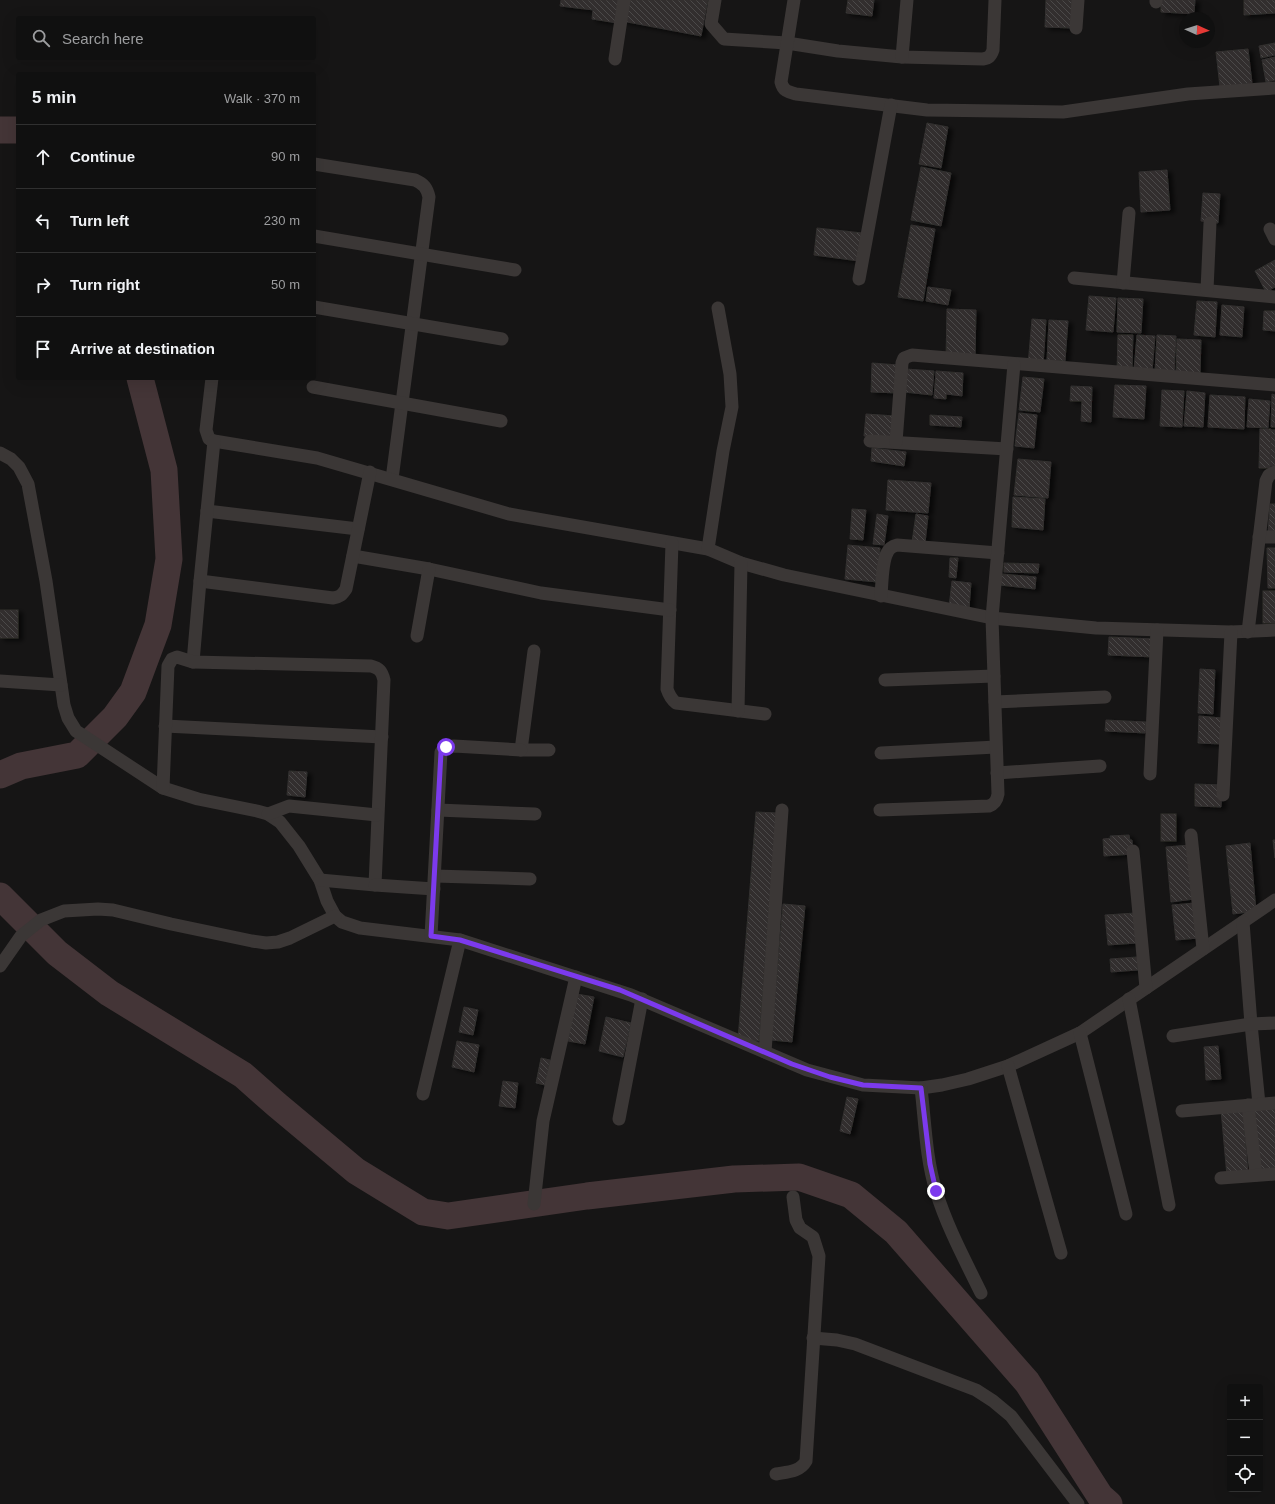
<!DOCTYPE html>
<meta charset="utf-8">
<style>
body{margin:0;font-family:Arial,sans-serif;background:#1e1e1e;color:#f1f3f6}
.controls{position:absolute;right:12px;bottom:12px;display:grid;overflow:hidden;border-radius:4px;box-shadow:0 4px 16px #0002}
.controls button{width:36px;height:36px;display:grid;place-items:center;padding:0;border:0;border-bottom:1px solid #303030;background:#101010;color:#f1f3f6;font:20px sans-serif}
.compass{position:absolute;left:1179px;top:12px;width:36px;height:36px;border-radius:50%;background:#101010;box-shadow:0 4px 16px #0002;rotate:93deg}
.stop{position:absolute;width:12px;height:12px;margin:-9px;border:3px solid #7c3aed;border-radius:50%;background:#fff}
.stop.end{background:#7c3aed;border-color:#fff;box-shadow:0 1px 4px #0008}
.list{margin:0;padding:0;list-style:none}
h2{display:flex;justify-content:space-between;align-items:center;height:52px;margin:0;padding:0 16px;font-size:17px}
h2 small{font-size:13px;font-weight:400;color:#9c9d9f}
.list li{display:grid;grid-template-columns:26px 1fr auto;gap:12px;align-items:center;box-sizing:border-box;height:64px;padding:0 16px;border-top:1px solid #303030}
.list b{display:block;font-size:15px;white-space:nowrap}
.list em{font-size:13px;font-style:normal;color:#9c9d9f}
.icon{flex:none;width:22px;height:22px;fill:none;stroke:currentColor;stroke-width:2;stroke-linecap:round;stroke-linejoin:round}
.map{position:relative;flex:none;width:1275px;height:1504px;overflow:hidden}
.search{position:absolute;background:#101010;box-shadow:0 4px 16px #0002;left:16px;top:16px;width:300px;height:44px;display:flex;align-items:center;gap:10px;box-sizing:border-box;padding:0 14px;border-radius:4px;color:#9c9d9f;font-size:15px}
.panel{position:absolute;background:#101010;box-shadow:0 4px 16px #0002;left:16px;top:72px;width:300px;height:308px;border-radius:4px}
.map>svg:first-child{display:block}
</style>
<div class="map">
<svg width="1275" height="1504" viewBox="0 0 1275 1504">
<defs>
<pattern id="building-back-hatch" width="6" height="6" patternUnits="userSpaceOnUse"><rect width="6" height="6" fill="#302e2d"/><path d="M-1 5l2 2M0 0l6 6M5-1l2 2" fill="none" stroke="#4c4949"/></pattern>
<filter id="shadow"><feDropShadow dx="4.5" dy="2.5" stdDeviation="2" flood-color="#0009"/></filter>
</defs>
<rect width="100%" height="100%" fill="#161515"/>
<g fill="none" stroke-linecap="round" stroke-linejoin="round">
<!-- river -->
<g stroke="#443537" stroke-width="27">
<polyline points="0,130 18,130"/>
<polyline points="0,775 21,766 77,755 115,717 133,692 158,625 169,559 164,470 140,378"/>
<polyline points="0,896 57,953 109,993 243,1075 277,1105 356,1171 423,1212 448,1216 587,1196 734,1179 799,1177 851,1195 896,1232 1027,1382 1100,1496 1109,1504"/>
</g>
</g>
<!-- building -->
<g fill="url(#building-back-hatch)" stroke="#32302f" filter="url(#shadow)">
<polygon points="561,0 621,0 617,23 592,19 593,10 560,6"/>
<polygon points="626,0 708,0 701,36 622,21"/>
<polygon points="848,0 874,0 872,16 846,13"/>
<polygon points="1046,0 1072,0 1071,28 1045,27"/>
<polygon points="1161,0 1195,0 1194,14 1161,12"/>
<polygon points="1244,0 1275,0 1275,13 1244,15"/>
<polygon points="1275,43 1275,55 1261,58 1259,46"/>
<polygon points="1248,49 1252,83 1220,87 1216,52"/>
<polygon points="1275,57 1275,80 1266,82 1262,60"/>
<polygon points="927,123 948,127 941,168 919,164"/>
<polygon points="921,167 951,173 941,226 911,220"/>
<polygon points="1167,170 1170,210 1141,212 1139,172"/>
<polygon points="1203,193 1220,194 1218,223 1201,221"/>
<polygon points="911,225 935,229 923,301 898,297"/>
<polygon points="817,228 862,233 859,261 814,255"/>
<polygon points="1275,260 1275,287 1266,292 1255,271"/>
<polygon points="928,287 951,290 948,305 926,301"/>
<polygon points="1089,296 1116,298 1113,332 1086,330"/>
<polygon points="1118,298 1143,299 1141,333 1117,332"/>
<polygon points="1197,301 1217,302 1215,337 1194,335"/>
<polygon points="1222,305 1244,307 1242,337 1220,335"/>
<polygon points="947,309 976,310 975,358 946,358"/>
<polygon points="1264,311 1275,311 1275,331 1263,330"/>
<polygon points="1032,319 1046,320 1043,366 1028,365"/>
<polygon points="1049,320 1068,321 1065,361 1047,360"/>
<polygon points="1118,335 1133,335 1132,370 1117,370"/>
<polygon points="1137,335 1155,336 1152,372 1134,370"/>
<polygon points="1157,335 1176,336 1174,373 1155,372"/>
<polygon points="1177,339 1201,340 1200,375 1176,374"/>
<polygon points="872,363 899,365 898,393 871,392"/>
<polygon points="906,369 934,371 932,395 904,392"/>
<polygon points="936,371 963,373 962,396 946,394 946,399 934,398"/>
<polygon points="1023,377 1044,379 1040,412 1019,410"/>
<polygon points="1115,385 1146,386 1144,419 1113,417"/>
<polygon points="1071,386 1092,387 1091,422 1081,421 1082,401 1070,401"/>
<polygon points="1162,390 1184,391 1182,427 1160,426"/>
<polygon points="1187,391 1205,393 1203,427 1184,426"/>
<polygon points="1272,394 1275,395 1275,427 1271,427"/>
<polygon points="1210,395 1245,397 1244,429 1208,427"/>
<polygon points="1249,399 1270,401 1268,428 1247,427"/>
<polygon points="1019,413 1037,415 1034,448 1015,446"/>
<polygon points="866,414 896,416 893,439 864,436"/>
<polygon points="930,415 962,417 961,427 930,425"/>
<polygon points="1260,429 1271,429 1270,468 1259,468"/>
<polygon points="1271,430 1275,430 1275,466 1270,466"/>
<polygon points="872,448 906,452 904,466 871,461"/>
<polygon points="1018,459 1051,462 1048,498 1014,495"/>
<polygon points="888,480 931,483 928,513 886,510"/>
<polygon points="1013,497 1045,499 1043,530 1012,527"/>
<polygon points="1270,504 1275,504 1275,535 1268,534"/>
<polygon points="852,509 866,510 863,540 850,539"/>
<polygon points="877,514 888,516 884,545 873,544"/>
<polygon points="916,514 928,516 925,543 912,542"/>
<polygon points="848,545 880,548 877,582 845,579"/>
<polygon points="1267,548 1275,548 1275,588 1268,588"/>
<polygon points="950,558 958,558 956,578 949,577"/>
<polygon points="1004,563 1039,564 1038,573 1004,572"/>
<polygon points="1001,574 1036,577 1035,589 1000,585"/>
<polygon points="952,581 971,583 969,609 949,607"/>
<rect x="1263" y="591" width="12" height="32"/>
<rect x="0" y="610" width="18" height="28"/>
<polygon points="1109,637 1154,639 1153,657 1108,655"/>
<polygon points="1200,669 1215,670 1213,714 1198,713"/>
<polygon points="1199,716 1222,718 1221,744 1198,743"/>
<polygon points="1106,720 1146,722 1145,733 1105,731"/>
<polygon points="289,771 307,772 305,797 287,795"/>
<polygon points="1195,784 1222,785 1221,807 1195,806"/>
<polygon points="756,812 777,813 759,1041 738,1040"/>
<rect x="1161" y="814" width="15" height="27"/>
<polygon points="1129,835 1130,840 1132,840 1133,854 1104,856 1103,839 1111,838 1110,836"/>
<polygon points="1273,840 1275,840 1275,858"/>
<polygon points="1250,843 1256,911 1233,914 1226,846"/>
<polygon points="1190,845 1195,899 1171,902 1166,847"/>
<polygon points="1195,903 1199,938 1176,940 1172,905"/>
<polygon points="783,904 805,906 792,1042 771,1040"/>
<polygon points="1135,913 1137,943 1108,945 1105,915"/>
<polygon points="1137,957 1138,970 1111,972 1110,959"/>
<polygon points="577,994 594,997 585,1044 568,1041"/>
<polygon points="464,1007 478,1010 473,1035 459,1032"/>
<polygon points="606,1017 631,1023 623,1057 599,1051"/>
<polygon points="457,1041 479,1045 474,1072 452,1067"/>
<polygon points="1218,1046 1221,1079 1206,1080 1204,1047"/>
<polygon points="541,1058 550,1060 545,1085 536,1083"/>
<polygon points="503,1081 518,1083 515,1108 499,1106"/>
<polygon points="847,1097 858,1099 850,1134 840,1131"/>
<polygon points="1243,1108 1248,1174 1227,1176 1221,1110"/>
<polygon points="1275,1108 1275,1169 1258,1171 1252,1110"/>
</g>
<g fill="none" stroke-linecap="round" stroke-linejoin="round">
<!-- minor -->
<g stroke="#3b3736" stroke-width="13">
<path d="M715 0 711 24 724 39 787 43 838 51 902 57 983 59C989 58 991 56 993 50L995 0"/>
<path d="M794 0 781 82C783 91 788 92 796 94L927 110 1063 112 1188 94 1275 88"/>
<polyline points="1156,2 1156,0"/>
<polyline points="1076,28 1078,0"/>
<polyline points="902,57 907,0"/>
<polyline points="615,59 624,0"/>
<path d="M314 164 415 180C424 184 427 188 429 197L392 479"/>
<polyline points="1270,229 1275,239"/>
<polyline points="314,236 515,270"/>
<polyline points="1074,278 1275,297"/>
<polyline points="859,279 891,105"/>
<polyline points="1123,283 1129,213"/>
<polyline points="1207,290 1210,223"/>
<polyline points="314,307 502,339"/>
<polyline points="212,378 206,430 209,439 214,441 317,458 509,514 708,549 741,563 784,575 992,618 1096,628 1231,632 1275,630"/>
<polyline points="313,387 501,421"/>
<polyline points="870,441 1007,449"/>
<polyline points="896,442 902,363 904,358 912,355 1275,385"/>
<polyline points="0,453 11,459 19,467 28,484 46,581 64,705 68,718 76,731 163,788 198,799 257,811 268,814 280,822 299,846 320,880 327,901 335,916 342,922 360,928 460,940 631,995 807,1070 863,1085 921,1088 942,1085 968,1079 1008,1066 1080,1033 1275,900"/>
<polyline points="207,511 358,529"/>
<polyline points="1259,537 1275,537"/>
<path d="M672 543 667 689C669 695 671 699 676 703L765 714"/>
<polyline points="708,549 723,451 732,407 730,374 718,308"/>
<polyline points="353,556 429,569 541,593 670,610"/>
<path d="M200 581 333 598C340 597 342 595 346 589L370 472"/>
<path d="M881 596C882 584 882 562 887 553 889 548 893 546 897 545L998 553"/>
<polyline points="1248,632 1266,481 1269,475 1275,472"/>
<polyline points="417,636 429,569"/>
<polyline points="534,651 521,750 549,750"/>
<polyline points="193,662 200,581 214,441"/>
<polyline points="885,680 994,676"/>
<polyline points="0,681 61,685"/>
<polyline points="995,702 1105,697"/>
<polyline points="738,711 741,563"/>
<polyline points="165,726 382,737"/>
<polyline points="881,753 996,747"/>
<polyline points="997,773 1100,766"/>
<polyline points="1150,774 1157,630"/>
<path d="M163 788 168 666 172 659 177 657 193 662 371 666C379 668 382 671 384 680L375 885 320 880"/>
<polyline points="1223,795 1231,632"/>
<polyline points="438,810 535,814"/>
<path d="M880 810 989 806C995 804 997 800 998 794L992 618 1014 364"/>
<polyline points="268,814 289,806 377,815"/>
<polyline points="1191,835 1203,949"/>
<polyline points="1133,851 1146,988"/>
<polyline points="435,876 530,879"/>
<polyline points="375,885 434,889"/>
<polyline points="1243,922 1251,1024 1259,1104"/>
<polyline points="431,936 441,752 446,747 454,746 521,750"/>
<polyline points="0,966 21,936 41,920 64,911 98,909 113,910 171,924 252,941 266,943 278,942 290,938 335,916"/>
<polyline points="1129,999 1169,1205"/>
<polyline points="1080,1033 1126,1214"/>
<polyline points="1173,1036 1251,1024 1275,1023"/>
<polyline points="765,1052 782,810"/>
<polyline points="1008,1066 1061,1253"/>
<path d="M921 1088C925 1122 926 1159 936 1191 947 1227 965 1260 981 1293"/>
<polyline points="423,1094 460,940"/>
<polyline points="1248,1105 1256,1175"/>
<polyline points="1182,1111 1275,1103"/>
<polyline points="619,1119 642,999"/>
<polyline points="1221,1178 1275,1174"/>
<polyline points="534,1204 543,1121 576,977"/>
<polyline points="813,1338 837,1340 855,1344 976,1390 993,1401 1011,1416 1078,1504"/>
<path d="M776 1474C787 1472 800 1472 806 1461L819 1256 813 1237 800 1228 796 1220 793 1197"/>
</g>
</g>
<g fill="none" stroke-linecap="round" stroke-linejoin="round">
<!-- route -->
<polyline stroke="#7c3aed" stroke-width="5" points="446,747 441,752 431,936 460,940 620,990 792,1064 830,1077 863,1085 921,1088 930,1164 936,1191"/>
</g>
</svg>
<div class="controls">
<button>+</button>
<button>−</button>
<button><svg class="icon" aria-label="locate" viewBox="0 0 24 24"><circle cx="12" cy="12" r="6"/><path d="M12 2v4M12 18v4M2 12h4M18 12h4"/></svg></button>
</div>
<svg class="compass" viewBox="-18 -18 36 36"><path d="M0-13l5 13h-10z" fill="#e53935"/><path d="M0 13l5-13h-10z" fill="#9c9d9f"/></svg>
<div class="stop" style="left:446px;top:747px"></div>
<div class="stop end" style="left:936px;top:1191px"></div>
<div class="search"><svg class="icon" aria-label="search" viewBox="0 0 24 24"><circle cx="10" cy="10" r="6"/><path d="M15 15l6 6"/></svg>Search here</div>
<section class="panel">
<h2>5 min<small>Walk · 370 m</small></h2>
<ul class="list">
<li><svg class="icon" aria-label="ahead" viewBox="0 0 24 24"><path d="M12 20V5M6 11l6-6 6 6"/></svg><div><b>Continue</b></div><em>90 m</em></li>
<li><svg class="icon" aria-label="left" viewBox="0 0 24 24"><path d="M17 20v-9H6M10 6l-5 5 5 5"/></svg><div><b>Turn left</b></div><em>230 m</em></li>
<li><svg class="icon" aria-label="right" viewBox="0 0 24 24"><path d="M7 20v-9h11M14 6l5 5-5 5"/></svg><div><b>Turn right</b></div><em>50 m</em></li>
<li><svg class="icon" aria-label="arrive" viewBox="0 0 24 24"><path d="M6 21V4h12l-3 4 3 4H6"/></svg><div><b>Arrive at destination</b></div></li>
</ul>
</section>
</div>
